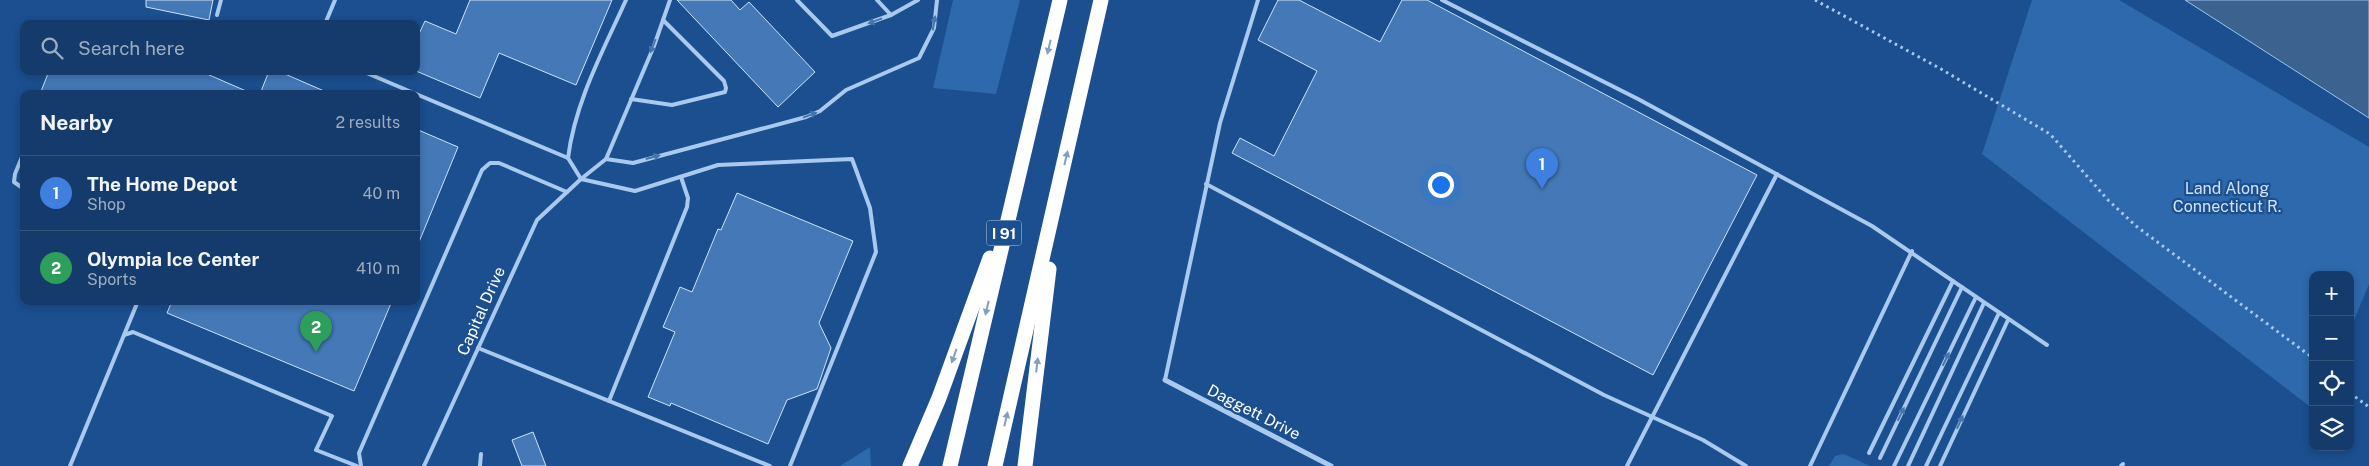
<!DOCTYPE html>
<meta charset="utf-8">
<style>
body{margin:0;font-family:"Public Sans",sans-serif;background:#214673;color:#f1f3f6}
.controls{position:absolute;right:15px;bottom:15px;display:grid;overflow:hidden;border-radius:10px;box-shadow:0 2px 8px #0003}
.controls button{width:45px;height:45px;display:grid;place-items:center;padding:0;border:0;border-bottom:1px solid #33557e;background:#143b6b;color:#f1f3f6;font:25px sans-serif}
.you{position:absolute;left:1440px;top:184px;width:18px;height:18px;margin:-12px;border:4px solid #fff;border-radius:50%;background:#1a73e8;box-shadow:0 0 0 8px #1a73e833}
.badge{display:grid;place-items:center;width:32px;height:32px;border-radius:50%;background:#8bbbb9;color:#fff;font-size:16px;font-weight:700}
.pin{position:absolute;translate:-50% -41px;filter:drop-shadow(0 1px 2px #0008)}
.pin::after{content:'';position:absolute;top:26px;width:18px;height:15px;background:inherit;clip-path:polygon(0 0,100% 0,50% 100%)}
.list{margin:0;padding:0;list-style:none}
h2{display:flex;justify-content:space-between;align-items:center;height:65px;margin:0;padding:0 20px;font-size:21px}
h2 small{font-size:16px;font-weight:400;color:#9dadc1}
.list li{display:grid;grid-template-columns:32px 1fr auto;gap:15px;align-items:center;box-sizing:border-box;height:75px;padding:0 20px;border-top:1px solid #33557e}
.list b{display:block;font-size:19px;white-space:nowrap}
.list p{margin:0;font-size:16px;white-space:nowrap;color:#9dadc1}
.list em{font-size:16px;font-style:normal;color:#9dadc1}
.icon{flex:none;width:28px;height:28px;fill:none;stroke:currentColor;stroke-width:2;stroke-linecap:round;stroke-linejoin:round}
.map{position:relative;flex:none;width:2369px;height:466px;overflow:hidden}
.search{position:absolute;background:#143b6b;box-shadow:0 2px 8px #0003;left:20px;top:20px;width:400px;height:55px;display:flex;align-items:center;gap:12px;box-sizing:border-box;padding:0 18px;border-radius:10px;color:#9dadc1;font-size:19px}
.panel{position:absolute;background:#143b6b;box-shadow:0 2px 8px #0003;left:20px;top:90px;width:400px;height:215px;border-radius:10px}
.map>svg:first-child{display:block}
</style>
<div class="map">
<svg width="2369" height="466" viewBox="0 0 2369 466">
<rect width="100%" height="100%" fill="#1b4f8f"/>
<!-- green -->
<g fill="#2e69ad">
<polygon points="953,0 1020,0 996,94 933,88"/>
<polygon points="2032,0 2119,0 2369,147 2369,284 2350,330 2350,275 2313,275 2313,409 1982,154"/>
<polygon points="870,447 871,466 840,466"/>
<polygon points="1842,454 1846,455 1870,466 1829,466 1835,456"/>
</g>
<!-- water -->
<polygon fill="#3c6290" stroke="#9cc4f0" points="2185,0 2369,0 2369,118"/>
<!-- building -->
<g fill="#4478b7" stroke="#cfe3fa">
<polygon points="146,0 213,0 209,20 146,7"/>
<polygon points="470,0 612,0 576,85 499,53 480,98 416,71 416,40 425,21 456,34"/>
<polygon points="677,0 731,0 740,10 749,2 815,72 778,107"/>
<polygon points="1278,0 1299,0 1380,42 1402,0 1427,0 1757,175 1653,375 1232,153 1240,138 1274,156 1317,71 1258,40"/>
<polygon points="49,71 200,71 253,94 40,94"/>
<polygon points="269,71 278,71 331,94 260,94"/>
<polygon points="416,129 458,147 417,247 416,247"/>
<polygon points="737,193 853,241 819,323 831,348 817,389 787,400 768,444 671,403 670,406 648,397 675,332 663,327 680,287 692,292 718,229 721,230"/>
<polygon points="172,301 392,301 354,391 167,313"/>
<polygon points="533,432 546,466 522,466 512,440"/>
</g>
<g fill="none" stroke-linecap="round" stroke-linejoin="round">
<!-- path -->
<g stroke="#a9c9ee" stroke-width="3" stroke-dasharray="2.5 4" stroke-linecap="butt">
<polyline points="1815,0 1941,69 2050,134 2108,200 2136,226 2313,358"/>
<polyline points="2350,393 2369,407"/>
</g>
<!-- service -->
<g stroke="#a9c9ee" stroke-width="4">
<polyline points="797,0 832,36 891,15 918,0"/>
<polyline points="877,0 891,15"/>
<polyline points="1442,0 1638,99 1872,226 2047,345"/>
<polyline points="217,15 221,0"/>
<polyline points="325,24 335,0"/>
<polyline points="362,71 416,94"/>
<polyline points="416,94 568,158 581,179 635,191 718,165 852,159 870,208 876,252 790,466"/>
<polyline points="631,99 672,105 725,92 726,88 724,81 663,20"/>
<polyline points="24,152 15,174 14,182 24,189"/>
<path d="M568 158C575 102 603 51 626 0"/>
<polyline points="606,159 633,163 806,117 820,111 846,90 919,58 934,28 937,0"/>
<polyline points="1206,184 1604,395 1703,440 1746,466"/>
<polyline points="124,335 138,301"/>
<polyline points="478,348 770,466"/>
<polyline points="1165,380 1220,123 1258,0"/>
<polyline points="609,401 687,207 688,198 681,177"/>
<polyline points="1869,453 1953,281"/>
<polyline points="1880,458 1962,287"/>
<polyline points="70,466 124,335 133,332 332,416 316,450 357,466"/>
<polyline points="361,466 359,453 482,170 490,163 499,163 567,192"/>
<polyline points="424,466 537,220 581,179 606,159 654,46 670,0"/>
<polyline points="480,466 481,454"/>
<polyline points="1627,466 1777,174"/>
<polyline points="1810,466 1912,251"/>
<polyline points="1894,466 1976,297"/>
<polyline points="1908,466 1984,303"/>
<polyline points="1926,466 1999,313"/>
<polyline points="1940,466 2008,320"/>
<polyline points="2121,466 2123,464"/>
</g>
<!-- minor -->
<polyline stroke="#a9c9ee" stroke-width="5" points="1165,380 1331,466"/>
<!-- motorway -->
<g stroke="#fff" stroke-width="15">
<polyline points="910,466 939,398 990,258"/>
<polyline points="950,466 1060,0"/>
<polyline points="995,466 1101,0"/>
<polyline points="1025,466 1049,269"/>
</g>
</g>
<!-- one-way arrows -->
<defs><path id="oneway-solid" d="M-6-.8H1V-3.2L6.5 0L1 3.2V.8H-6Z" transform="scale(1.25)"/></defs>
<g fill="#4674ac">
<use href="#oneway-solid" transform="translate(875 21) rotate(160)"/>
<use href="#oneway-solid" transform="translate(934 23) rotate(-80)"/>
<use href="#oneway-solid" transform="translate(653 46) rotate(111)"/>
<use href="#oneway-solid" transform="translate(810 115) rotate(-20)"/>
<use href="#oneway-solid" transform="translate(653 157) rotate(-15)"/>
<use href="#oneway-solid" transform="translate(1946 359) rotate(-64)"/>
<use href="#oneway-solid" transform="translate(1901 414) rotate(-64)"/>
<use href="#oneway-solid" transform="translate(1960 422) rotate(-65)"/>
</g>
<g fill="#829ec1">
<use href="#oneway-solid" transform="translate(1049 47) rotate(103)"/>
<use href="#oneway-solid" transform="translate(1066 158) rotate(-77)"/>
<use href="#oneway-solid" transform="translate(987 308) rotate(103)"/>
<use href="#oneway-solid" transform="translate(954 356) rotate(110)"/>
<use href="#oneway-solid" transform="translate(1037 365) rotate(-83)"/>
<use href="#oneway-solid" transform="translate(1006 419) rotate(-77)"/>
</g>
<g text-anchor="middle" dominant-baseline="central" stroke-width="4.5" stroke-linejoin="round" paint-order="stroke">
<!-- shield labels -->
<rect fill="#1b4f8f" stroke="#bbcadd" stroke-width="1" x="986.5" y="220.5" width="35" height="25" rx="4"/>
<g font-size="15" font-weight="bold" fill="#fff">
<text x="1004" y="233">I 91</text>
</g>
<!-- park labels -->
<g font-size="16" fill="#cfe3fa" stroke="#1b4f8f">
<text x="2227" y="188">Land Along<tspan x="2227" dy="18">Connecticut R.</tspan></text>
</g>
<!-- street labels -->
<g font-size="16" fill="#fff" stroke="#1b4f8f">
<text transform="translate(481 311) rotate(-66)">Capital Drive</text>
<text transform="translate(1254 412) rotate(27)">Daggett Drive</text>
</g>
</g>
</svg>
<div class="controls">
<button>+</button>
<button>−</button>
<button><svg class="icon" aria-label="locate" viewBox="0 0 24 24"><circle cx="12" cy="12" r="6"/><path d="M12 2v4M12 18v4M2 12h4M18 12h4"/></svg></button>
<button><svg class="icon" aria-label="layers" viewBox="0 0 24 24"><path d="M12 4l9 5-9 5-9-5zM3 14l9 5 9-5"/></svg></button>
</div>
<div class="you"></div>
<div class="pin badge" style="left:1542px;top:189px;background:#3f7fe0">1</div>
<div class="pin badge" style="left:316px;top:352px;background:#2e9e5b">2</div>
<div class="search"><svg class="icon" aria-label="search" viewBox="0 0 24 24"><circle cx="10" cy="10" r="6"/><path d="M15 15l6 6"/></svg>Search here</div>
<section class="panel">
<h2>Nearby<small>2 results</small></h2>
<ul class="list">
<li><span class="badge" style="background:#3f7fe0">1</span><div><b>The Home Depot</b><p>Shop</p></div><em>40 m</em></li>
<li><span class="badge" style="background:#2e9e5b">2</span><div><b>Olympia Ice Center</b><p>Sports</p></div><em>410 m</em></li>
</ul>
</section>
</div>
